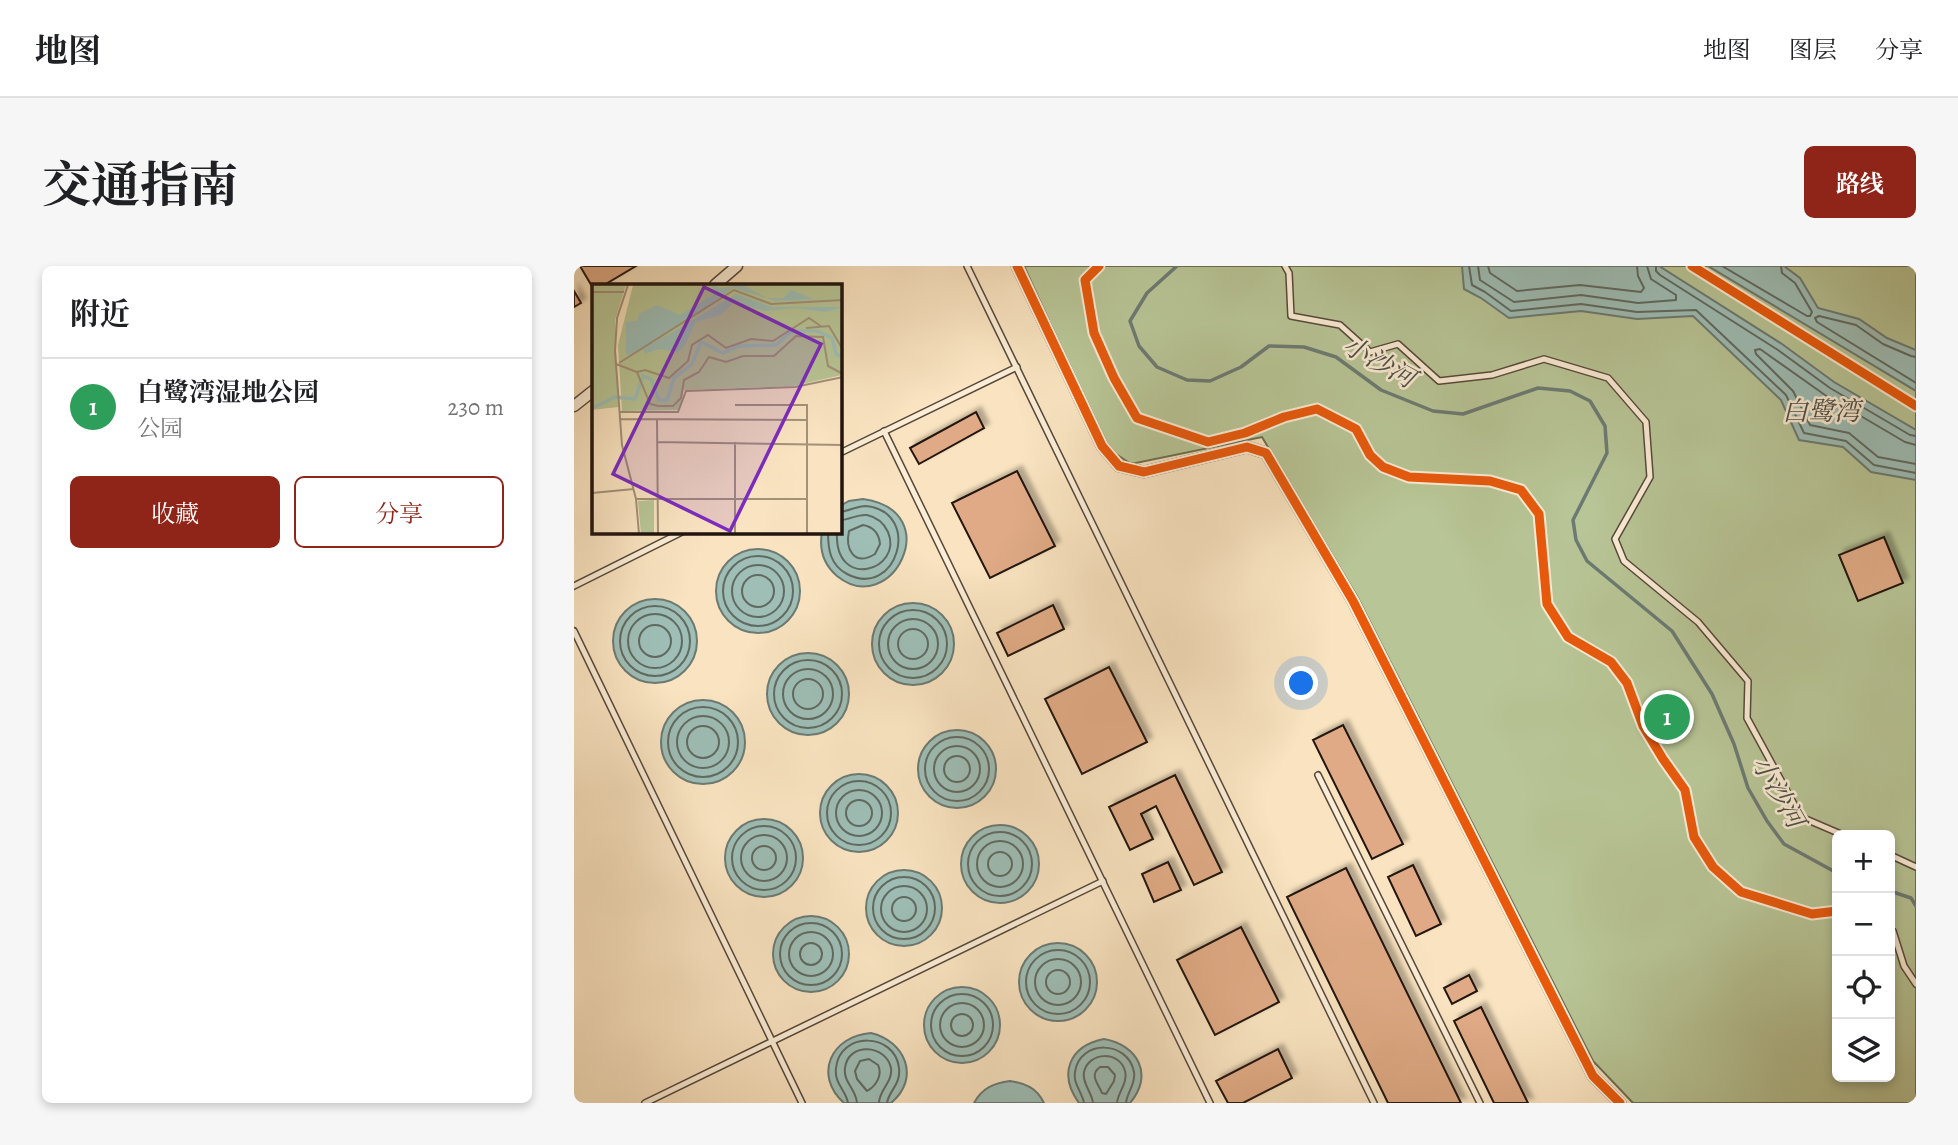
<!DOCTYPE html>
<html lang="zh">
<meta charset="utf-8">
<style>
body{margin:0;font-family:Alegreya,"Noto Serif SC",serif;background:#f6f6f6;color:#202124}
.controls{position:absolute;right:21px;bottom:21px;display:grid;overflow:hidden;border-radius:10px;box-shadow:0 4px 10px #0003}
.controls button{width:63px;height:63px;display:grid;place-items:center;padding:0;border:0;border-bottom:2px solid #e0e0e0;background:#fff;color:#202124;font:35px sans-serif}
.you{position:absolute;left:728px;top:418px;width:24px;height:24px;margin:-18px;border:5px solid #fff;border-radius:50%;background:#1a73e8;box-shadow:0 0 0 10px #1a73e833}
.badge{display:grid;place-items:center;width:46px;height:46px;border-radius:50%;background:#8f2418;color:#fff;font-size:23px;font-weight:700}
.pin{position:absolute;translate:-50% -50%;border:4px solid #fff;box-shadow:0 2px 7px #0006}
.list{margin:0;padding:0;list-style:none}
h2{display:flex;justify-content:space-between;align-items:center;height:91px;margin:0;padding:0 28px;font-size:30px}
h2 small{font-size:23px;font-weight:400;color:#757577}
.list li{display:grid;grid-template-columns:46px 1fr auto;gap:21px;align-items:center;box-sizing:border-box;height:98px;padding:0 28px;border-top:2px solid #e0e0e0}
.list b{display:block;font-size:26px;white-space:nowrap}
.list p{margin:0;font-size:23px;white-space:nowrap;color:#757577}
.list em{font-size:23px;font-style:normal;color:#757577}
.actions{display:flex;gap:14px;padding:21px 28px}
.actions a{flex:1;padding:16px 0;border:2px solid #8f2418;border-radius:10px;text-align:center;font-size:24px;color:#8f2418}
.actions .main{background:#8f2418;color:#fff}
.icon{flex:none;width:38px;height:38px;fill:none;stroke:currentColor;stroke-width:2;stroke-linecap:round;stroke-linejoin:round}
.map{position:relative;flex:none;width:1342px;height:837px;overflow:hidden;border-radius:10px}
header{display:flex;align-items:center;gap:42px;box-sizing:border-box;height:98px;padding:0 35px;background:#fff;border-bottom:2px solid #e0e0e0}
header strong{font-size:33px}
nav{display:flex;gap:38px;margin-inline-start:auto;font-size:24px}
.intro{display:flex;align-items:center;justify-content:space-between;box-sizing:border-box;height:168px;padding:0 42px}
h1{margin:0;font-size:49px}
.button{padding:18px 32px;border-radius:10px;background:#8f2418;color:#fff;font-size:24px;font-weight:700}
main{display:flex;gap:42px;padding:0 42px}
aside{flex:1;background:#fff;border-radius:10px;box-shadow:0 4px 10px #0003}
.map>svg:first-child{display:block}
</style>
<header>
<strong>地图</strong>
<nav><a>地图</a><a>图层</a><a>分享</a></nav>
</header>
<div class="intro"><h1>交通指南</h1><a class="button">路线</a></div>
<main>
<aside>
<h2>附近<small></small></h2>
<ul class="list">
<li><span class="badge" style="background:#2e9e5b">1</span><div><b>白鹭湾湿地公园</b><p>公园</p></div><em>230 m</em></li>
</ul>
<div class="actions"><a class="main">收藏</a><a>分享</a></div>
</aside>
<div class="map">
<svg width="1342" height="837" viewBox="0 0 1342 837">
<defs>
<filter id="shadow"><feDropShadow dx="5" dy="-5" stdDeviation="2" flood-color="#0004"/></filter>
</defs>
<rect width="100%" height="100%" fill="#f9e3c0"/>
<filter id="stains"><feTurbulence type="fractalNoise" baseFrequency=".00286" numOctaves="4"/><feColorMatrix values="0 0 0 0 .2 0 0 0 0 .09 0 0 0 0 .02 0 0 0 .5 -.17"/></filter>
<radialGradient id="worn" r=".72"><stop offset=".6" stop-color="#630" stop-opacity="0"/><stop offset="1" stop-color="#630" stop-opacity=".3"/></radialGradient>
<!-- green -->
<path fill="#b8c596" stroke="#6c6d52" stroke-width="2" fill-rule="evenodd" d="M450 0H1342V837H1059L1019 795 784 332 688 171 557 198 533 182ZM1263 569H1316V811H1263Z"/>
<!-- water -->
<g fill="#9ebeb6" stroke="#6c7a73" stroke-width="2">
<polygon points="888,0 1085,0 1208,78 1260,116 1342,164 1342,214 1297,206 1269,181 1225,174 1207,134 1119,50 1063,53 1007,45 935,52 907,32 890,23"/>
<polygon points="1134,0 1210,0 1226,12 1244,42 1285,53 1313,72 1342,84 1342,125"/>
<path d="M289 233C374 245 317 354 263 310 249 298 245 283 248 266H266V240L275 235Z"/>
<circle cx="184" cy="325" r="42"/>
<circle cx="81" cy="375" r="42"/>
<circle cx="339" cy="378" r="41"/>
<circle cx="234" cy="428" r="41"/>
<circle cx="129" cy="476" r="42"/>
<circle cx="383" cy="503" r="39"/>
<circle cx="285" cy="547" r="39"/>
<circle cx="190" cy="592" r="39"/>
<circle cx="426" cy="598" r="39"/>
<circle cx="330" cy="642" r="38"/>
<circle cx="237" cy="688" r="38"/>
<circle cx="484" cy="716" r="39"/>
<circle cx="388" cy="759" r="38"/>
<path d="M297 767C331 775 347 812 317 837H270C239 809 257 770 297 767Z"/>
<path d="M530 773C564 779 580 809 556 837H505C484 808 495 780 530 773Z"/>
<path d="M436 815C451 817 463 822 470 837H400C408 822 420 817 436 815Z"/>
</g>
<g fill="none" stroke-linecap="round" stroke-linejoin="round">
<!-- shore -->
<g stroke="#606a62" stroke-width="2">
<polyline points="895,0 898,19 911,26 937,45 1007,38 1063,46 1122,44 1212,129 1230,167 1272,175 1300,199 1342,207"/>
<polyline points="904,0 906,14 940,36 1007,29 1064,37 1102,34 1102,29 1077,13 1073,0"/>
<polyline points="914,0 916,7 943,25 1006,19 1067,26 1070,22 1064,10 1063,0"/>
<polyline points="1082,0 1082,5 1086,9 1204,84 1256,122 1336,169 1342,170"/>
<polyline points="1148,0 1233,50 1236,50 1238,46 1221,17 1208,7 1207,0"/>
<polyline points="1342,91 1337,90 1309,78 1282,59 1245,50 1241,52 1243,56 1342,117"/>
<polyline points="1342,179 1331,176 1251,129 1186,83 1181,84 1182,88 1219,125 1236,159 1275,167 1304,191 1342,198"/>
<path d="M289 259C300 261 305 267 306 278L301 288C280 301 271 283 275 265Z"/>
<path d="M254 266C254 283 256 299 273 308 323 334 349 246 292 240 283 240 275 245 266 246"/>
<path d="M263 266C260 326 330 304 314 266 310 257 302 251 293 249 283 248 276 254 266 254"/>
<circle cx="184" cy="325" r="35"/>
<circle cx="184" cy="325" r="26"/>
<circle cx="184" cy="325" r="16"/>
<circle cx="81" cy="375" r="35"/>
<circle cx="339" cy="378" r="34"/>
<circle cx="81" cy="375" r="27"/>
<circle cx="339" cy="378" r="25"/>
<circle cx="81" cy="375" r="16"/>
<circle cx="339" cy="378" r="15"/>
<circle cx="234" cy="428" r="34"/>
<circle cx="234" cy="428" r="25"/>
<circle cx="234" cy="428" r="15"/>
<circle cx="129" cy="476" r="35"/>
<circle cx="129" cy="476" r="26"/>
<circle cx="129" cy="476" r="16"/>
<circle cx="383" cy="503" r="32"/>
<circle cx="383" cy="503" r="23"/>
<circle cx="383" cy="503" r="13"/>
<circle cx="285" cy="547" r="32"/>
<circle cx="285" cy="547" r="23"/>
<circle cx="285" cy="547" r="13"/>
<circle cx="190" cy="592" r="32"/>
<circle cx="426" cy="598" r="32"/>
<circle cx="190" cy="592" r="23"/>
<circle cx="426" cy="598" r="23"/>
<circle cx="190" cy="592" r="12"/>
<circle cx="426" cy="598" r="12"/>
<circle cx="330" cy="642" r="31"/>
<circle cx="330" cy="643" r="23"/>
<circle cx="330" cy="643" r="12"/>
<circle cx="237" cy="688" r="31"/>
<circle cx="237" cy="688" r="22"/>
<circle cx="237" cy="688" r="11"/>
<circle cx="484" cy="716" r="32"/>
<circle cx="484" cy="716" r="23"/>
<circle cx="484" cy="716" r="12"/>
<circle cx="388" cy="759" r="31"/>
<circle cx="388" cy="759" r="22"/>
<circle cx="388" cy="759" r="11"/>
<path d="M295 793 304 799C309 809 302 820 293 825L283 813 281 805 286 795Z"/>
<path d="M526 801H534L541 809 540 815 532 828 528 827C524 817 515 809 526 801Z"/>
<path d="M274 837C272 824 260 818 262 802 266 765 321 766 325 802 327 819 315 824 313 837"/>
<path d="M283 837C282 823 269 816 271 802 274 776 312 778 317 802 319 816 305 824 305 837"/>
<path d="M510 837C508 826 499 818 501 806 506 773 554 774 560 806 562 818 553 826 552 837"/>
<path d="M519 837C518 826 508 818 510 806 515 785 546 785 551 805 554 817 544 826 543 837"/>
</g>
<!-- stream -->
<g stroke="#6c7a73" stroke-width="3.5">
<polyline points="603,0 573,27 556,55 565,80 583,101 613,114 636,115 667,101 695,80 730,81 762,91 807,124 859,145 889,148 964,122 996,125 1016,135 1031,160 1033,187 999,254 1002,274 1013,295 1098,365 1138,428 1160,478 1174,522 1193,555 1210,578 1263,607"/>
<polyline points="1316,625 1337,632 1342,640"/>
</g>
</g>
<!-- building -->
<g fill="#dfaa85" stroke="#21150f" stroke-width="2" filter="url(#shadow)">
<polygon points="6,0 62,0 30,19 19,19 19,22"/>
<polygon points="0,25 7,37 0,41"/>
<polygon points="402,146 410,162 345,198 336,182"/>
<polygon points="443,205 481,280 416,312 378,237"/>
<polygon points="1310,271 1329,317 1284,335 1265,289"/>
<polygon points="479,339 490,363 434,390 423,367"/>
<polygon points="535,401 573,476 508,508 471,433"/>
<polygon points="769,459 829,578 798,593 739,474"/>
<polygon points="601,509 648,606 620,619 582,540 567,548 579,573 556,584 535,541"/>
<polygon points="594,596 607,624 580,636 568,608"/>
<polygon points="839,599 867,658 842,670 814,611"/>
<polygon points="772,602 887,837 814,837 713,631"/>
<polygon points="667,661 705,736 641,769 603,694"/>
<polygon points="895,709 903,725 878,738 870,722"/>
<polygon points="907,741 954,837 920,837 880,755"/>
<polygon points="704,783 718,812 669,837 654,837 642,815"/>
</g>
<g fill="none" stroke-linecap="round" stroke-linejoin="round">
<defs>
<g id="service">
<polyline points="393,0 800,837"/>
<polyline points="525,0 511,14 520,67 540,112 563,152 634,176 671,167 710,151 743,143 782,163 796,189 809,201 835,211 916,215 947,224 965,248 973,338 994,371 1037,396 1053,417 1069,460 1089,493 1111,524 1120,571 1139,601 1167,626 1238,648 1263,645"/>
<polyline points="711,0 715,7 717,50 766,59 796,86 824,78 865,115 918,109 970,93 1034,112 1072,156 1076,211 1041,273 1050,295 1124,356 1174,415 1173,452 1227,551 1269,569"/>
<polyline points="1118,0 1342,140"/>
<polyline points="310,165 636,837"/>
<polyline points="266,187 443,101"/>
<polyline points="0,320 108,266"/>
<polyline points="0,365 228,837"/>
<polyline points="744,509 906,837"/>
<polyline points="1316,589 1342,601"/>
<polyline points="1316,664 1319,665 1330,700 1342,718"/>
<polyline points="71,837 529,615"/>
</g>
<g id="minor">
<polyline points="443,0 528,180 545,200 570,206 673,181 692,187 779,335 1019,810 1046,837"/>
<polyline points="141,19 163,0"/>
<polyline points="0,140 19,125"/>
</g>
</defs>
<!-- service casing -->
<use href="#service" stroke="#57483b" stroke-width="8"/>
<!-- minor casing -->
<use href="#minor" stroke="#57483b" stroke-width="13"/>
<!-- service -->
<use href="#service" stroke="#fbedd6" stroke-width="5"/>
<!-- minor -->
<use href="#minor" stroke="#fbedd6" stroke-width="10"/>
<defs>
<g id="cycleway">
<polyline points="443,0 528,180 545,200 570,206 673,181 692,187 779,335 1019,810 1046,837"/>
<polyline points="525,0 511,14 520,67 540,112 563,152 634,176 671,167 710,151 743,143 782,163 796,189 809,201 835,211 916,215 947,224 965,248 973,338 994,371 1037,396 1053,417 1069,460 1089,493 1111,524 1120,571 1139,601 1167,626 1238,648 1263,645"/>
<polyline points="1118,0 1342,140"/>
</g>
</defs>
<!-- cycleway casing -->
<use href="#cycleway" stroke="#fbedd6" stroke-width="13"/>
<!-- cycleway -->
<use href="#cycleway" stroke="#e8590c" stroke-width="9"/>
</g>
<g text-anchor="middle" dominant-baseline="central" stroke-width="5" stroke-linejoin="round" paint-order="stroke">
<!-- water labels -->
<g font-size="26" font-style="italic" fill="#4d5049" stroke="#fbedd6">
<text transform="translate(805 96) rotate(29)">小沙河</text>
<text x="1247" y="145">白鹭湾</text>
<text transform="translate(1204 526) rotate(60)">小沙河</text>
</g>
</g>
<!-- overview -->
<g transform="translate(18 18)">
<rect width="250" height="250" fill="#f9e3c0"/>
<path d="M0 1H34L23 36 26 123 0 126ZM41 1H250V91L201 102 92 106 87 126 30 127 26 61ZM62 216V250H49L46 217Z" fill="#b8c596"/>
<path d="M119 1 129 4 151 1 175 14H191L199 6 221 15 250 14 184 17 141 4 59 61 144 10 180 23H250L234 28 204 24 173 27 142 18 129 31 104 38 92 63 85 68 66 65 53 70 52 66 34 71V38L45 37 47 30 65 21 88 31 124 9Z" fill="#9ebeb6"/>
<path fill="none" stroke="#9ebeb6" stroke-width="3.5" d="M0 124 23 113 43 115 51 92 59 95 67 116H75L82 94 100 80 109 58 131 69 147 62 184 61 200 47H225L240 54 244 70 251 73"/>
<path fill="none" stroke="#a39179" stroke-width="2" d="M36 1 25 34 23 67 30 161 44 215 47 250M0 8H32M214 44 237 42 251 66M27 79 142 6 179 20 251 16M24 80 45 88 58 120 66 122H81L89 114 92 96 107 88 117 73 134 78 151 72H182L204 52 231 53 236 82 251 90M45 88 53 86 77 94 96 77 100 61 116 51 134 64 159 55 181 57 217 34 230 43M143 121H215V250M28 128H86L94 107 203 103 251 93M28 135 215 136M65 135 66 250M65 158 251 161M0 209 42 205M44 215H215M143 250V158"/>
<path fill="#7b2cbf" fill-opacity="0.15" stroke="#7b2cbf" stroke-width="3.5" d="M112 3 229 60 138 247 21 190Z"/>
<rect width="250" height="250" fill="none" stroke="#21150f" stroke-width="3.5"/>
</g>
<rect width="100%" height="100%" filter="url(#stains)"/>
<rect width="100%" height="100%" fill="url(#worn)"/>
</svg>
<div class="controls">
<button>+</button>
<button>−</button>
<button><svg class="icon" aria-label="locate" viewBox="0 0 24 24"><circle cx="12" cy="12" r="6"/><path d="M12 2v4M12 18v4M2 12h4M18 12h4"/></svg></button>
<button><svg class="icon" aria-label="layers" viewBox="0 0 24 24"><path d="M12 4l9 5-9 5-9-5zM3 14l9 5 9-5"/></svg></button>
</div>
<div class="you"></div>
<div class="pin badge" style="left:1093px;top:451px;background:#2e9e5b">1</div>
</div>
</main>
